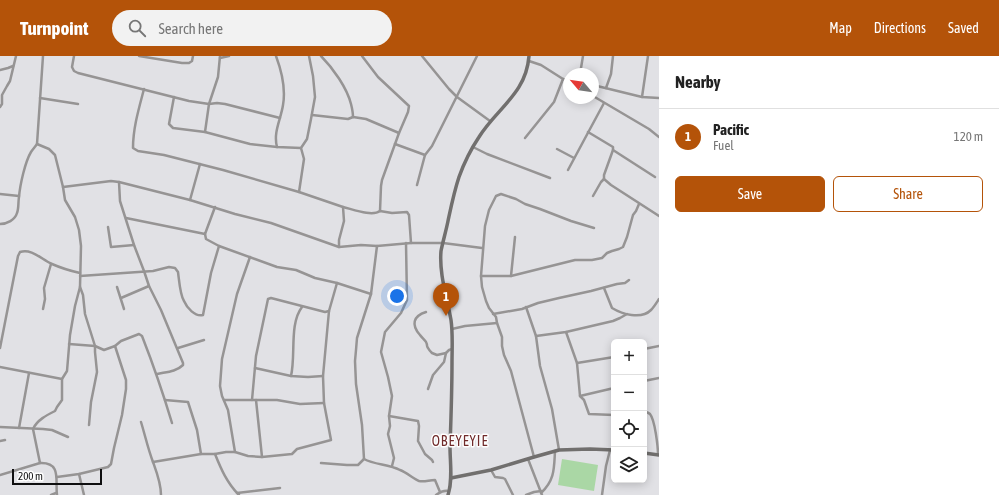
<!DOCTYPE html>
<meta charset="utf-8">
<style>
body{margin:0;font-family:"Asap Condensed",sans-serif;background:#f2f2f2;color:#222}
.controls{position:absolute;right:12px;bottom:12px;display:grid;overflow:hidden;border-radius:6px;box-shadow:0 2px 10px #0003}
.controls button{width:36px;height:36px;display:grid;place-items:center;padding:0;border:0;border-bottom:1px solid #e0e0e0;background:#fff;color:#222;font:20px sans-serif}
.compass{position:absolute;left:563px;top:12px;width:36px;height:36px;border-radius:50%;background:#fff;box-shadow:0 2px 10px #0003;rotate:299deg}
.scale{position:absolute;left:12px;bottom:10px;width:90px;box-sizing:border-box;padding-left:4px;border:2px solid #0f0f10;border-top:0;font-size:11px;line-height:14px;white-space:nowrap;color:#0f0f10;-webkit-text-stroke:3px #fff;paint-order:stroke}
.you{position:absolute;left:397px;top:240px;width:14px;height:14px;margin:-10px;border:3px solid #fff;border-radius:50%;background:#1a73e8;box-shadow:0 0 0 6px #1a73e833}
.badge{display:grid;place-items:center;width:26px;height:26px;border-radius:50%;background:#b45309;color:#fff;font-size:13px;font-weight:700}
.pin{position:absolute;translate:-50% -33px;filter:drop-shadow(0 1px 2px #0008)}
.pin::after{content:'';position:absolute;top:21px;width:14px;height:12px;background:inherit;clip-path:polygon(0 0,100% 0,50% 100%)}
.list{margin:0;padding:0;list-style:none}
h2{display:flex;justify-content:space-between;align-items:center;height:52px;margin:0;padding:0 16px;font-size:17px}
h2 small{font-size:13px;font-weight:400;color:#767676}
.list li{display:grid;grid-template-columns:26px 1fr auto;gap:12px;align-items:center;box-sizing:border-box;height:56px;padding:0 16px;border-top:1px solid #e0e0e0}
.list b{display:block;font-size:15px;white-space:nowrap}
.list p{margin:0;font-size:13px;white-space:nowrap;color:#767676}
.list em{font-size:13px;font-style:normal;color:#767676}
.actions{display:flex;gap:8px;padding:12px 16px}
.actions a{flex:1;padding:9px 0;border:1px solid #b45309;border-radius:6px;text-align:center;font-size:14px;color:#b45309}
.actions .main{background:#b45309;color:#fff}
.icon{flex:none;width:22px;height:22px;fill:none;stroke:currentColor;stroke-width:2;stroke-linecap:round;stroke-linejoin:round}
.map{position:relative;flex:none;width:659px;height:439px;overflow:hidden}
header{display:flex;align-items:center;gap:24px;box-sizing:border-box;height:56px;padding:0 20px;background:#b45309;color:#fff}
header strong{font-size:19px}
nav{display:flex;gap:22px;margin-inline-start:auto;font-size:14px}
.search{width:280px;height:36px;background:#f2f2f2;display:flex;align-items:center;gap:10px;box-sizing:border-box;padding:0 14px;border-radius:22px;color:#767676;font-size:15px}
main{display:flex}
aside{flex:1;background:#fff}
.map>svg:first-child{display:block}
</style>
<header>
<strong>Turnpoint</strong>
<div class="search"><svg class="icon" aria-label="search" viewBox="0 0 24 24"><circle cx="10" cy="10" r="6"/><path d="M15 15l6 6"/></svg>Search here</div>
<nav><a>Map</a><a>Directions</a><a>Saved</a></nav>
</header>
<main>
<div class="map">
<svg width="659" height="439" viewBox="0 0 659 439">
<rect width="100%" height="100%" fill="#e1e1e5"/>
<!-- green -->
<polygon fill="#aad7a5" points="562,403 598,409 594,435 558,429"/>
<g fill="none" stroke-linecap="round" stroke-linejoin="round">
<!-- street -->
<g stroke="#969494" stroke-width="2.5">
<polyline points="74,0 72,11 74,15 78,17 189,45 209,48 217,47 225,48 280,62"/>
<polyline points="139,0 182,7 189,7 192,5 193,0"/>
<path d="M276 0C282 16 286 32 283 49 281 63 273 76 277 91"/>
<path d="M321 0C333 12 347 32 351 48 352 52 353 57 353 61"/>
<polyline points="362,0 378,21 409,50 408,56 399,77 382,124 381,130 380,155"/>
<polyline points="422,0 449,33 457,41 490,65"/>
<polyline points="220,2 229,0"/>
<polyline points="529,5 541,9 563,23 569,25"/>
<polyline points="0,14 8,12 13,10"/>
<polyline points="580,18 583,0"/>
<polyline points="593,29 642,41 659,42"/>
<polyline points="606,32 611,18 613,0"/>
<path d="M144 33C139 52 133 72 133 92L138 95 164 99 223 114 299 136 343 151 344 165 339 184V191"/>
<polyline points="593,40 649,73 659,81"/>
<polyline points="174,41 169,68 173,72 205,76 250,88 277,91 301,92"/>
<polyline points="642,41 648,0"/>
<polyline points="40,42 78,48"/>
<polyline points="0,51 2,48 2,39 7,30 10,25 16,0"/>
<polyline points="312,59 348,63 353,61 366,63 399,77"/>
<polyline points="205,76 209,48 218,21 220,0"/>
<polyline points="588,76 613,91 613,94 604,119 604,123 611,129 659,160"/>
<polyline points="525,82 554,46 563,23"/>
<path d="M37 88 49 93 55 99 63 131 65 144 75 161 79 174 81 190 80 231 75 250 70 279 67 315 62 323V344L57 351 55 355C47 359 37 364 33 373L40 407"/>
<polyline points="395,88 425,99"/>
<polyline points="473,91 487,98 550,122"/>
<polyline points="557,93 574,102"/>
<polyline points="613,94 655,121"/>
<polyline points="568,114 583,86 604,47"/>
<path d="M119 126 120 145 134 189 144 215 149 230 161 254 183 307V309C176 316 166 316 157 318"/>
<polyline points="417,129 425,99 432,90 477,0"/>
<polyline points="63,131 111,125 119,126 190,144 235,158 271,167 339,191 361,189 377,190 411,187 443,187 482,192"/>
<polyline points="299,136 304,103 301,92 307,83 311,63 315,41 313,20 309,0"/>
<polyline points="0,138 19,140"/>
<polyline points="593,140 601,126 604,123"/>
<polyline points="190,144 200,108"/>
<path d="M343 151C352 153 372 161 380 155L392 157 407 156 409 159 411 187"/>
<polyline points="126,162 205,178 215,151"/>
<path d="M0 168C7 168 15 164 17 157 19 152 18 146 19 141 20 129 25 106 31 96 33 93 35 91 37 88L43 0"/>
<polyline points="108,171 111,191 134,189"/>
<polyline points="205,178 206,183 219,190 277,211 296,214 315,222 337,227 371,238"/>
<path d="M80 220 153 215 169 211 175 212 178 216C179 223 180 239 184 245 187 252 195 261 203 259L211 217 219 190"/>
<polyline points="481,220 511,220 575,204 592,204 602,202 607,197 612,195 619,193 623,191 627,181 633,159 636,155 639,148"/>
<polyline points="511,220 515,181"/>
<polyline points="80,231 83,239 85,258 95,290 95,296 97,316 91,346 89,369"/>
<polyline points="117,231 124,253"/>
<path d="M604 232 612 252C622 258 641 264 651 254 654 251 657 246 659 243"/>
<polyline points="121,242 149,230"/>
<polyline points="526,251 536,280 540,310 552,353 559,394"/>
<polyline points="43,253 45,243 44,232 51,208"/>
<path d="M426 256C413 260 411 269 420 279 422 282 425 284 426 286 428 290 426 289 428 292 429 294 431 296 432 297L437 299 446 297"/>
<polyline points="493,258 522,253 538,247 559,242 591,235 617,228 625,227 629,224"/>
<polyline points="452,273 465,270 497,267"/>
<polyline points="566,276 577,307 580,340 584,344 589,358 614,359"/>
<polyline points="536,280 566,276 613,265 620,262 627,258"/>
<path d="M69 288 95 290 104 294 115 290 121 285 139 278 142 280C153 308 163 337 172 367"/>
<path d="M0 292 18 200 20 196C32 192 42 204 52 208 61 212 71 215 80 217"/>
<polyline points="178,292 204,284"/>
<polyline points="644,293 659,290"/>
<polyline points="577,307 614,301"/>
<polyline points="0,311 62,323"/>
<polyline points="255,312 291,320 308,321 323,320"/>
<path d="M291 320C296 299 289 268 302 251"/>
<polyline points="644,325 659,322"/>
<polyline points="428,333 433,319 444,306 446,297 449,294 452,293"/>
<polyline points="580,340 614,332"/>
<polyline points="165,344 188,346 197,374 201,398"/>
<polyline points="224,344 277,344 300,348 324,347"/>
<polyline points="252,344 256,300 268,243 271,242 325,256 329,255"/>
<polyline points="256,344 262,401"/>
<path d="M644 356C646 356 648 356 650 358 655 364 658 391 658 399"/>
<polyline points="389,360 418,365 419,370 418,385 425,398 432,404 433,406"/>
<path d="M141 366C145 379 148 393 153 406 157 417 161 427 161 439"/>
<polyline points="0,371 43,373 52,374 68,381"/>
<polyline points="19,372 29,317"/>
<polyline points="0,385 5,384"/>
<polyline points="235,396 228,354 222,340 220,330 222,303 237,238 250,201"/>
<path d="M215 398C221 413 227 427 239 439"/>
<polyline points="534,401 511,315 504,299 502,290 502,281 497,267 496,261 489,252 486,245 482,231 481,220 485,170 489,154 496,140 501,138 516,143 525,148 540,153 571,165 594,172"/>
<polyline points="364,403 362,369 356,328 355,305 356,294 357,282 371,238 377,190"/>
<polyline points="528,403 542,439"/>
<polyline points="153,406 201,398 215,398 226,396 235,396 248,400 262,401 292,398 297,393 331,384 324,347 323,320 329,255 337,227"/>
<path d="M321 407 347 409H358L364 403C375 409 388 408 400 414 406 416 414 423 419 425 425 426 429 424 435 424L440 436"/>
<polyline points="392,410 394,402 388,378 390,370 389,360 392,340 388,321 381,296 385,276 401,257 407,244 406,187"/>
<polyline points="491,414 495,421 503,422 505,423 513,439"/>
<polyline points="79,418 84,439"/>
<path d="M0 419 40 407C62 406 55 425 57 439"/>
<polyline points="57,421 79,418 108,411 111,408 114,392 122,359 126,333 126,324 115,290"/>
<polyline points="237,437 280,432"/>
<path d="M541 437C555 424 554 412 555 395"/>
<polyline points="51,439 56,437"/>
<path d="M436 439C440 436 444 434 449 435"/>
<polyline points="526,439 534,436 541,435"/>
<polyline points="602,439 606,410 610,394"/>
</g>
<!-- secondary -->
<g stroke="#716f6e" stroke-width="3.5">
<polyline points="644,397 659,399"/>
<polyline points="451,422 491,414 534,401 559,394 590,393 614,394"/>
<path d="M448 439C453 424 450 407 450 391 451 363 452 334 452 306 452 292 453 278 451 264 447 241 439 218 441 195 443 185 446 175 448 165 451 151 454 136 459 121 464 107 471 93 479 81 497 52 526 38 529 0"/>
</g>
</g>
<g text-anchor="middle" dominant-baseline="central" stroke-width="3" stroke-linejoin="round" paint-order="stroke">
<!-- quarter labels -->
<g font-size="14" letter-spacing="1" fill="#702a2a" stroke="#fff">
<text x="460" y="385">OBEYEYIE</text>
</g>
</g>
</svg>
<div class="controls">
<button>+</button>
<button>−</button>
<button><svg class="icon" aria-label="locate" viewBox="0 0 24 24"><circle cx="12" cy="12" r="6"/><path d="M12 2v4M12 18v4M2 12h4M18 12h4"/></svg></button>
<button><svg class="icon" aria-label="layers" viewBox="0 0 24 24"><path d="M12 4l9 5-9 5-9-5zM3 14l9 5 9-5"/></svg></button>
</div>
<svg class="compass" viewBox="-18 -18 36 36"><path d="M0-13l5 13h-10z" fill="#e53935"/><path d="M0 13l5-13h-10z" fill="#767676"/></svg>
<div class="scale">200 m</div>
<div class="you"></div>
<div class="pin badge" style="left:446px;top:260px">1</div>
</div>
<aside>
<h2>Nearby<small></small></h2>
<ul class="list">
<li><span class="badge">1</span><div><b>Pacific</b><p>Fuel</p></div><em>120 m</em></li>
</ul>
<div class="actions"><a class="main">Save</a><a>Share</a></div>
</aside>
</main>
